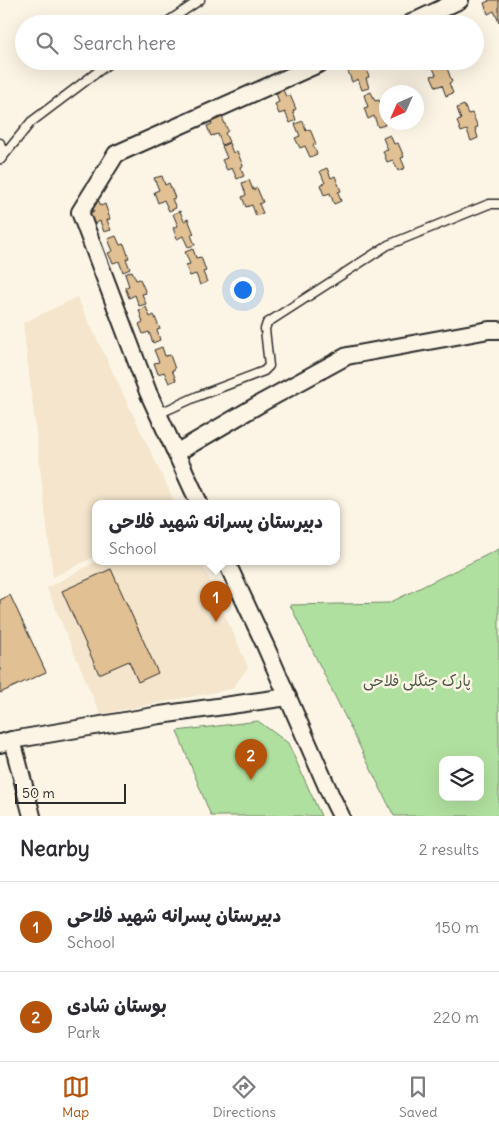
<!DOCTYPE html>
<meta charset="utf-8">
<style>
body{margin:0;font-family:Delius,"Playpen Sans Arabic",sans-serif;background:#f2f2f3;color:#2b2b33}
.controls{position:absolute;right:15px;bottom:15px;display:grid;overflow:hidden;border-radius:10px;box-shadow:0 5px 20px #0002}
.controls button{width:45px;height:45px;display:grid;place-items:center;padding:0;border:0;border-bottom:1px solid #e1e1e2;background:#fff;color:#2b2b33;font:25px sans-serif}
.compass{position:absolute;left:379px;top:85px;width:45px;height:45px;border-radius:50%;background:#fff;box-shadow:0 5px 20px #0002;rotate:225deg}
.scale{position:absolute;left:15px;bottom:12px;width:111px;box-sizing:border-box;padding-left:5px;border:2px solid #2b2b2b;border-top:0;font-size:14px;line-height:18px;white-space:nowrap;color:#2b2b2b;-webkit-text-stroke:4px #fcf5e5;paint-order:stroke}
.you{position:absolute;left:242px;top:289px;width:18px;height:18px;margin:-12px;border:4px solid #fff;border-radius:50%;background:#1a73e8;box-shadow:0 0 0 8px #1a73e833}
.badge{display:grid;place-items:center;width:32px;height:32px;border-radius:50%;background:#b45309;color:#fff;font-size:16px;font-weight:700}
.pin{position:absolute;translate:-50% -41px;filter:drop-shadow(0 1px 2px #0008)}
.pin::after{content:'';position:absolute;top:26px;width:18px;height:15px;background:inherit;clip-path:polygon(0 0,100% 0,50% 100%)}
.popup{position:absolute;left:92px;top:500px;width:248px;height:65px;box-sizing:border-box;display:grid;place-content:center;border-radius:10px;background:#fff;filter:drop-shadow(0 1px 4px #0005);font-size:16px;white-space:nowrap;color:#7c7c81}
.popup b{font-size:19px;color:#2b2b33}
.popup::after{content:'';position:absolute;left:50%;top:100%;margin-left:-10px;border:10px solid transparent;border-top-color:#fff}
.list{margin:0;padding:0;list-style:none}
h2{display:flex;justify-content:space-between;align-items:center;height:65px;margin:0;padding:0 20px;font-size:21px}
h2 small{font-size:16px;font-weight:400;color:#7c7c81}
.list li{display:grid;grid-template-columns:32px 1fr auto;gap:15px;align-items:center;box-sizing:border-box;height:90px;padding:0 20px;border-top:1px solid #e1e1e2}
.list b{display:block;font-size:19px;white-space:nowrap}
.list p{margin:0;font-size:16px;white-space:nowrap;color:#7c7c81}
.list em{font-size:16px;font-style:normal;color:#7c7c81}
.icon{flex:none;width:28px;height:28px;fill:none;stroke:currentColor;stroke-width:2;stroke-linecap:round;stroke-linejoin:round}
.map{position:relative;flex:none;width:499px;height:816px;overflow:hidden}
.search{position:absolute;background:#fff;box-shadow:0 5px 20px #0002;left:15px;right:15px;top:15px;height:55px;display:flex;align-items:center;gap:12px;box-sizing:border-box;padding:0 18px;border-radius:28px;color:#7c7c81;font-size:19px}
.sheet{height:245px;background:#fff}
nav{display:flex;justify-content:space-around;align-items:center;box-sizing:border-box;height:70px;border-top:1px solid #e1e1e2;background:#fff;font-size:14px;color:#7c7c81}
nav a{display:grid;justify-items:center;gap:2px}
nav .on{color:#b45309}
.map>svg:first-child{display:block}
</style>
<div class="map">
<svg width="499" height="816" viewBox="0 0 499 816">
<rect width="100%" height="100%" fill="#fcf5e5"/>
<filter id="ink" filterUnits="userSpaceOnUse"><feTurbulence type="fractalNoise" baseFrequency=".02" numOctaves="2"/><feDisplacementMap in="SourceGraphic" scale="10" xChannelSelector="R" yChannelSelector="G"/><feConvolveMatrix kernelMatrix="1 2 1 2 8 2 1 2 1" color-interpolation-filters="sRGB"/></filter>
<g filter="url(#ink)">
<!-- built -->
<g fill="#f4e5cc">
<polygon points="77,297 175,503 96,503 96,556 53,577 23,323"/>
<polygon points="97,561 201,561 248,667 232,689 100,714 47,588"/>
</g>
<!-- green -->
<g fill="#b0e09f" stroke="#6e8665" fill-rule="evenodd">
<path d="M499 549V816H394L290 605 389 603ZM443 760H480V797H443Z"/>
<polygon points="258,721 288,743 321,816 211,816 177,731"/>
</g>
<!-- building -->
<g fill="#e1c093" stroke="#2b2b2b">
<polygon points="488,0 499,0 499,22 494,11 488,14 484,3 489,1"/>
<polygon points="349,61 358,61 359,64 363,62 369,77 366,78 369,88 362,90 358,79 352,82 348,71 352,69"/>
<polygon points="435,61 439,61 442,69 447,68 452,82 449,83 453,93 446,96 442,85 436,87 431,76 436,75 431,63"/>
<polygon points="282,87 286,97 290,95 296,109 293,111 296,120 290,123 285,112 279,114 275,104 279,102 275,90"/>
<polygon points="371,92 375,101 379,100 385,114 382,115 385,125 378,127 374,116 368,119 364,108 368,107 364,95"/>
<polygon points="464,105 468,114 472,113 478,127 475,128 478,138 471,141 467,130 461,132 457,121 461,120 457,108"/>
<polygon points="215,109 218,118 222,117 228,131 225,133 229,142 222,145 218,134 211,136 207,126 212,124 207,112"/>
<polygon points="303,121 306,131 310,129 316,144 313,145 317,154 310,157 305,146 300,148 295,138 300,136 295,124"/>
<polygon points="390,135 394,144 398,143 404,157 401,158 405,168 398,171 393,160 387,162 383,151 388,150 383,138"/>
<polygon points="229,143 233,153 237,151 243,166 240,167 244,176 237,179 232,168 227,170 222,160 227,158 222,146"/>
<polygon points="327,168 331,178 335,176 341,191 338,192 341,201 334,204 330,193 324,195 320,185 325,183 320,171"/>
<polygon points="162,176 165,185 169,183 175,198 172,199 176,208 169,211 164,200 158,203 154,192 159,190 154,178"/>
<polygon points="249,180 253,190 257,188 263,202 259,204 263,213 256,216 252,205 246,207 242,197 246,195 242,183"/>
<polygon points="97,197 101,206 105,204 110,219 107,220 111,230 104,232 100,221 94,224 90,213 94,211 89,200"/>
<polygon points="180,211 184,221 188,219 194,234 191,235 195,245 188,247 183,236 177,239 173,228 178,226 173,214"/>
<polygon points="116,236 120,245 124,244 129,258 126,259 130,269 123,272 119,261 113,263 108,253 113,251 108,239"/>
<polygon points="193,249 196,258 201,257 206,271 203,272 207,282 200,285 196,274 190,276 185,265 190,264 185,252"/>
<polygon points="132,271 136,280 140,279 146,293 142,294 146,304 139,306 135,295 129,298 125,287 129,286 125,274"/>
<polygon points="146,307 150,317 154,315 160,329 157,330 160,340 153,343 149,332 143,334 139,324 143,322 139,310"/>
<polygon points="162,347 165,356 170,355 175,369 172,370 176,380 169,383 164,372 158,374 154,363 159,362 154,350"/>
<polygon points="111,569 158,673 138,682 129,661 99,674 62,591"/>
<polygon points="10,595 46,672 0,693 0,600"/>
</g>
<g fill="none" stroke-linecap="round" stroke-linejoin="round">
<defs>
<g id="service">
<polyline points="164,24 200,0"/>
<polyline points="0,143 2,151 1,159"/>
<polyline points="1,159 31,122 112,61"/>
<polyline points="158,414 198,396 264,371 269,366 265,329 267,323 388,245 489,204 499,204"/>
</g>
<g id="minor">
<polyline points="409,24 460,0"/>
<polyline points="176,453 263,402 347,356 489,330 499,330"/>
<polyline points="199,503 148,392 80,212 116,154 325,61"/>
<polyline points="226,561 265,645 331,796 341,816"/>
<polyline points="0,743 12,740 0,744"/>
<polyline points="32,816 12,740 160,715 288,697"/>
</g>
</defs>
<!-- service casing -->
<use href="#service" stroke="#2b2b2b" stroke-width="11"/>
<!-- minor casing -->
<use href="#minor" stroke="#2b2b2b" stroke-width="20"/>
<!-- service -->
<use href="#service" stroke="#fcf5e5" stroke-width="8"/>
<!-- minor -->
<use href="#minor" stroke="#fcf5e5" stroke-width="16"/>
</g>
</g>
<g text-anchor="middle" dominant-baseline="central" stroke-width="5" stroke-linejoin="round" paint-order="stroke">
<!-- park labels -->
<g font-size="15" fill="#4c5848" stroke="#fcf5e5">
<text x="417" y="680">پارک جنگلی فلاحی</text>
</g>
</g>
</svg>
<div class="controls">
<button><svg class="icon" aria-label="layers" viewBox="0 0 24 24"><path d="M12 4l9 5-9 5-9-5zM3 14l9 5 9-5"/></svg></button>
</div>
<svg class="compass" viewBox="-18 -18 36 36"><path d="M0-13l5 13h-10z" fill="#e53935"/><path d="M0 13l5-13h-10z" fill="#7c7c81"/></svg>
<div class="scale">50 m</div>
<div class="you"></div>
<div class="pin badge" style="left:216px;top:622px">1</div>
<div class="popup"><b>دبیرستان پسرانه شهید فلاحی</b>School</div>
<div class="pin badge" style="left:251px;top:780px">2</div>
<div class="search"><svg class="icon" aria-label="search" viewBox="0 0 24 24"><circle cx="10" cy="10" r="6"/><path d="M15 15l6 6"/></svg>Search here</div>
</div>
<section class="sheet">
<h2>Nearby<small>2 results</small></h2>
<ul class="list">
<li><span class="badge">1</span><div><b>دبیرستان پسرانه شهید فلاحی</b><p>School</p></div><em>150 m</em></li>
<li><span class="badge">2</span><div><b>بوستان شادی</b><p>Park</p></div><em>220 m</em></li>
</ul>
</section>
<nav>
<a class="on"><svg class="icon" aria-label="map" viewBox="0 0 24 24"><path d="M3 6l6-2 6 2 6-2v14l-6 2-6-2-6 2zM9 4v14M15 6v14"/></svg>Map</a>
<a><svg class="icon" aria-label="directions" viewBox="0 0 24 24"><path d="M12 3l9 9-9 9-9-9zM9 14v-3h6M13 9l2 2-2 2"/></svg>Directions</a>
<a><svg class="icon" aria-label="saved" viewBox="0 0 24 24"><path d="M7 4h10v16l-5-4-5 4z"/></svg>Saved</a>
</nav>
